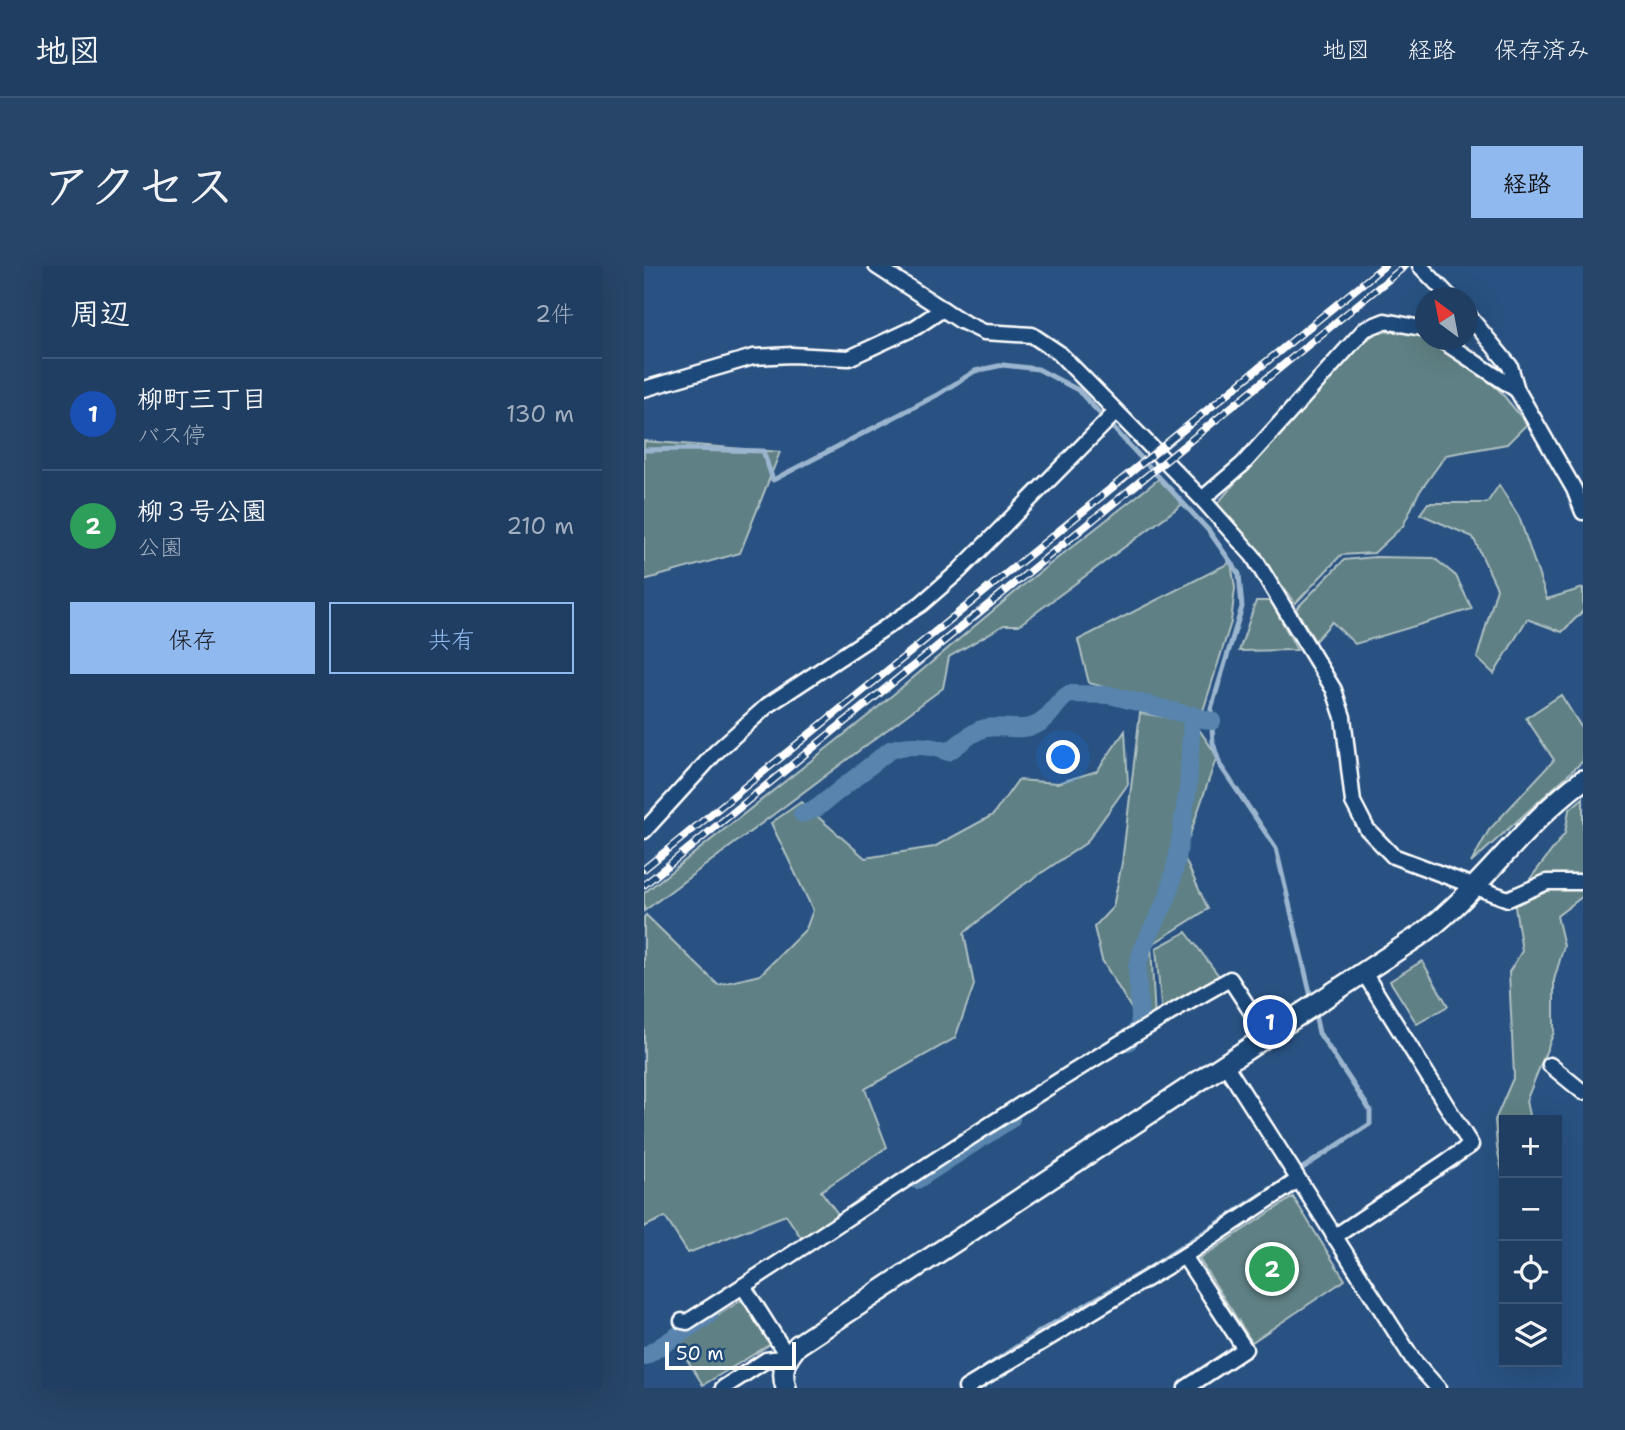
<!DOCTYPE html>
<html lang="ja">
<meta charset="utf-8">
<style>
body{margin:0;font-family:"Shantell Sans","Klee One",sans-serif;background:#274568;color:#f1f3f6}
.controls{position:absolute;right:21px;bottom:21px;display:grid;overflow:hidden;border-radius:0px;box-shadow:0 7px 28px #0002}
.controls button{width:63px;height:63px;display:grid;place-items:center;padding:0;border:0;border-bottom:2px solid #3c5777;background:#1f3e62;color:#f1f3f6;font:35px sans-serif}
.compass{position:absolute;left:771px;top:21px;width:63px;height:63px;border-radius:50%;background:#1f3e62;box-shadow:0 7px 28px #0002;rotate:328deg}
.scale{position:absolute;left:21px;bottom:18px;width:131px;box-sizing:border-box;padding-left:7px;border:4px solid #fff;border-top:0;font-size:19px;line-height:24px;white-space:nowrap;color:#fff;-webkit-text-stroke:5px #1f4a7a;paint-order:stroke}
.you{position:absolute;left:420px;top:492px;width:24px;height:24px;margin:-18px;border:5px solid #fff;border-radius:50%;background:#1a73e8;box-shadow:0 0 0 10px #1a73e833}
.badge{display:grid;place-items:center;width:46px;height:46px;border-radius:50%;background:#90b9f0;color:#fff;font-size:23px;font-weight:700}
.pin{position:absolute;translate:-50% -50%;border:4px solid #fff;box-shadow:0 2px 7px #0006}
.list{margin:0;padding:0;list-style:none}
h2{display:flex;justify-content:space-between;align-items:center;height:91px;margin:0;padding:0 28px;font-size:30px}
h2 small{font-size:23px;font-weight:400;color:#a1aebe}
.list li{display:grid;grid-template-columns:46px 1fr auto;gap:21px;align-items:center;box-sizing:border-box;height:112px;padding:0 28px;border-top:2px solid #3c5777}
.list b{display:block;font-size:26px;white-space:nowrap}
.list p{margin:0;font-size:23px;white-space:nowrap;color:#a1aebe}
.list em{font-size:23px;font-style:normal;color:#a1aebe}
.actions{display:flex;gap:14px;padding:21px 28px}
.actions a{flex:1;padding:16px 0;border:2px solid #90b9f0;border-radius:0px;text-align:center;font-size:24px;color:#90b9f0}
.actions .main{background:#90b9f0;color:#111}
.icon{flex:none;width:38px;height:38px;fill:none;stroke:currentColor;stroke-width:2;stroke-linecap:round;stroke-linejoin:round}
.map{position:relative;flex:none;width:939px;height:1122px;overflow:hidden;border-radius:0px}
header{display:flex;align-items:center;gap:42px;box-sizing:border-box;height:98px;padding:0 35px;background:#1f3e62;border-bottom:2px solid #3c5777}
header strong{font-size:33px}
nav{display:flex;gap:38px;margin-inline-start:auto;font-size:24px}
.intro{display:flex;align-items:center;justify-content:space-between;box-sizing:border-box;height:168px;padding:0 42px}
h1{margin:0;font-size:49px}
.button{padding:18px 32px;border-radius:0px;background:#90b9f0;color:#111;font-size:24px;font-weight:700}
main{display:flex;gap:42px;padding:0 42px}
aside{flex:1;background:#1f3e62;border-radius:0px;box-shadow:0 7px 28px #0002}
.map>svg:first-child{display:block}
</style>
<header>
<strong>地図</strong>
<nav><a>地図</a><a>経路</a><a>保存済み</a></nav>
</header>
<div class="intro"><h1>アクセス</h1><a class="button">経路</a></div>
<main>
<aside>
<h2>周辺<small>2件</small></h2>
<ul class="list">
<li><span class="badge" style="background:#1a4fb4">1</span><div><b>柳町三丁目</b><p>バス停</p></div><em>130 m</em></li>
<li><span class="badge" style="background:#2e9e5b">2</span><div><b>柳３号公園</b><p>公園</p></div><em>210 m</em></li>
</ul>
<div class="actions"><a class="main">保存</a><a>共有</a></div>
</aside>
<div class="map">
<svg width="939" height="1122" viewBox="0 0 939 1122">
<rect width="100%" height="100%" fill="#295282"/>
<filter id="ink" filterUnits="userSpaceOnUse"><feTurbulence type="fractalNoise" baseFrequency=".0143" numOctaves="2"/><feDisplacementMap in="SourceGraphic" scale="14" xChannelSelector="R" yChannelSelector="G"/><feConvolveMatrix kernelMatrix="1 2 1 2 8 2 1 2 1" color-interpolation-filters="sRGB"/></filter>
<g filter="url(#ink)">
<!-- green -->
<g fill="#5f8084" stroke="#afc0c2" stroke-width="2">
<polygon points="767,65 813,89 855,124 883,158 863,178 802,189 774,228 759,260 730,287 697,289 651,338 621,295 572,239 695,96 733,66"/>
<polygon points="0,175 136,186 96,287 0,314"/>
<polygon points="516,212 540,237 375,359 360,359 305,391 299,422 0,645 0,627 226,448 383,316"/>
<polygon points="855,219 875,251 903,333 939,322 939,345 918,366 883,353 850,408 833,392 853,322 829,271 776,248 784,237 843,237"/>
<polygon points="731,291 790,292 812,310 828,343 711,378 688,356 671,375 652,343 700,294"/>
<polygon points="587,296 591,322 587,356 558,448 445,417 434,374"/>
<polygon points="612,335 627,335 653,384 595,385"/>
<polygon points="917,429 939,464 939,495 827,597 845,564 910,494 882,452"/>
<polygon points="496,447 550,456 573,490 539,589 564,643 507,679 511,755 499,762 458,694 450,661 469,641 478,597"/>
<polygon points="481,465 484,518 442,577 372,624 320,667 330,719 311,772 221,823 243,881 177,925 197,952 162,979 142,949 44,987 21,951 0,961 0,651 2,649 74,719 116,709 162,663 169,644 127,557 157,536 221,592 290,581 349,549 374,514 414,517 453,505"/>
<polygon points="939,532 939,630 913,650 920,680 910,714 910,766 882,835 886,854 860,854 860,915 853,882 851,854 870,810 865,706 878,685 870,634 921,567 925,544"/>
<polygon points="542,666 578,714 518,751 512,682"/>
<polygon points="778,695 804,740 773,758 746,715"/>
<polygon points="649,931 701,1014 608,1076 555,993"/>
<polygon points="101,1032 130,1076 59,1119 32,1076"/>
</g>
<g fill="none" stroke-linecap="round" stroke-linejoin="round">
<!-- stream -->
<g stroke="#9bb5ce" stroke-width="5">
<polyline points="0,184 41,183 119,185 129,214 293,129 331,105 359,99 394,103 434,124 565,265 595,308 598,341 567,443 569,477 576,499 632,582 668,735"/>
<polyline points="321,1115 395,1066 507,1001 726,858 726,844 675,767 670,744"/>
</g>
<!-- canal -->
<g stroke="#5884ad" stroke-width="18">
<path d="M158 548 173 542 246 484C263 478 287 479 304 486 315 479 329 464 342 462 359 459 375 466 392 459 407 453 411 436 425 428L466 429 568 455"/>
<polyline points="484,776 495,761 496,751 493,701 499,681 524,631 533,593 544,522 548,449"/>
<polyline points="273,914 367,853"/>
<polyline points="0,1091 65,1049"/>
</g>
<defs>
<g id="street">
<polyline points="232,0 317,55 340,66 388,69 415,87 558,233 609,290 690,424 699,451 709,536 723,563 749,590 864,633 903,616 939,616"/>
<polyline points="776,0 807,32"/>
<polyline points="824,49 866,100 873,124 930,223 939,246"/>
<polyline points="797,74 873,124"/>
<polyline points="0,123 109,91 148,89 205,92 272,61 299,43"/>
<polyline points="558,233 599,198 721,63 741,55 782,63"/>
<polyline points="0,565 72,486 124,439 277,338 315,305 472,146"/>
<polyline points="581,798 770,1095 794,1122"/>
<polyline points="906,799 939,826"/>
<polyline points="690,971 827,879 720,707"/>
<polyline points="540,990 601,1083 542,1122"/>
<path d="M38 1055 43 1056C224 941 399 817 586 713L623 770"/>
<polyline points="79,1122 122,1094 144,1091 99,1020"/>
<polyline points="322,1122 540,990 654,914"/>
</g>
<path id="secondary" d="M142 1122C136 1103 142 1093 154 1079L781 666C839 621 879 558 939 514"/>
</defs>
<!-- street casing -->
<use href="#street" stroke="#fff" stroke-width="19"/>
<!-- secondary casing -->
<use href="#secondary" stroke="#fff" stroke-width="24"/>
<!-- street -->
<use href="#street" stroke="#1f4a7a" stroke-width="14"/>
<!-- secondary -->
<use href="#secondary" stroke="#1f4a7a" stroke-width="19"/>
<defs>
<g id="rail">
<polyline points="0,603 740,0"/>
<polyline points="0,619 761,0"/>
</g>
</defs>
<!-- rail casing -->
<use href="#rail" stroke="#fff" stroke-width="8"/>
<!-- rail -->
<use href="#rail" stroke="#1f4a7a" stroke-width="5" stroke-dasharray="16" stroke-linecap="butt"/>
</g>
</g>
</svg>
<div class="controls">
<button>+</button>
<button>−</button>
<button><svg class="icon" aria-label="locate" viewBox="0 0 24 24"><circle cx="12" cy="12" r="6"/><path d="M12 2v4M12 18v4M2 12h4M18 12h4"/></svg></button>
<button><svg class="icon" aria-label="layers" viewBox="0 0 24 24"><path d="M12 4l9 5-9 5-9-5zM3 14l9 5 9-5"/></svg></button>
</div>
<svg class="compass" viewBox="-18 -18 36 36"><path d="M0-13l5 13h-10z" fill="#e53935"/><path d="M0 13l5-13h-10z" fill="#a1aebe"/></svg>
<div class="scale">50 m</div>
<div class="you"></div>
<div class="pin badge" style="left:626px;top:756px;background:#1a4fb4">1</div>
<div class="pin badge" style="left:628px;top:1003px;background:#2e9e5b">2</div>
</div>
</main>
